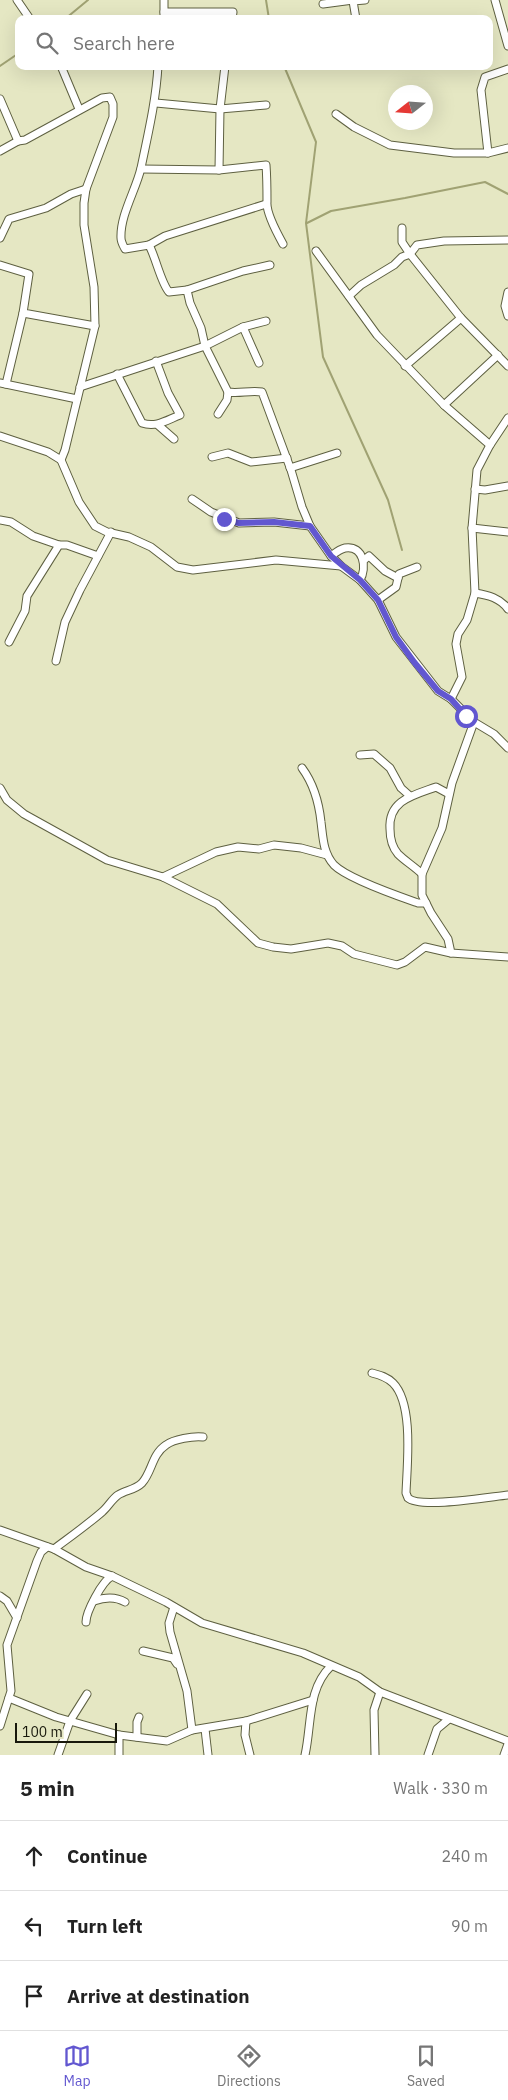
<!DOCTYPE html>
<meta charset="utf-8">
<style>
body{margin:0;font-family:"IBM Plex Sans",sans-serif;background:#f2f2f2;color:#222}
.compass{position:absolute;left:388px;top:85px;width:45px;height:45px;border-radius:50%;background:#fff;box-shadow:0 5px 20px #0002;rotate:253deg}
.scale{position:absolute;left:15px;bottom:12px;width:102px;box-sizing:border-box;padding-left:5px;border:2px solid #18180c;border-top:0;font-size:14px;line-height:18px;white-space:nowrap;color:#18180c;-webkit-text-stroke:4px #e5e7c3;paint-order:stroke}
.stop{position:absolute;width:15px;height:15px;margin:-11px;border:4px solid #6257d0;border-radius:50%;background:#fff}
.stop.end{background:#6257d0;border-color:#fff;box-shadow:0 1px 5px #0008}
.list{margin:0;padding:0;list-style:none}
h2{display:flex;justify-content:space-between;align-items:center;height:65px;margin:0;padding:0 20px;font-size:21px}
h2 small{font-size:16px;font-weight:400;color:#767676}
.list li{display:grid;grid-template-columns:32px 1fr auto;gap:15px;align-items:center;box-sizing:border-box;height:70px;padding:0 20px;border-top:1px solid #e0e0e0}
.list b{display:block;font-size:19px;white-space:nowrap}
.list em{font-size:16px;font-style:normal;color:#767676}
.icon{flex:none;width:28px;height:28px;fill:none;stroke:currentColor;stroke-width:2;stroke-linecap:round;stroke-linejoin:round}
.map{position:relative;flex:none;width:508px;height:1755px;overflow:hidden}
.search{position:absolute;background:#fff;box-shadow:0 5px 20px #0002;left:15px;right:15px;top:15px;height:55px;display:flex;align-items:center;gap:12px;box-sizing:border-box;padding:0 18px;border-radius:10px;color:#767676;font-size:19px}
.sheet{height:275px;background:#fff}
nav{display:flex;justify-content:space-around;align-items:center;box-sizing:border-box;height:70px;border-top:1px solid #e0e0e0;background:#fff;font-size:14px;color:#767676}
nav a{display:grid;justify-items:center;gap:2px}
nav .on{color:#6257d0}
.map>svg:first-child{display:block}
</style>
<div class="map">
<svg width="508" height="1755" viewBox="0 0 508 1755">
<rect width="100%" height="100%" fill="#e5e7c3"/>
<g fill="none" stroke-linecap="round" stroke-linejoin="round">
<!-- stream -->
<g stroke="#a0a273" stroke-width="2">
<polyline points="266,0 269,19"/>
<polyline points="65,19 88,0"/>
<polyline points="0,66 19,53"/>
<polyline points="284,66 316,142 306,223 323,357 388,500 402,550"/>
<polyline points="307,223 331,211 405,198 485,182 508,194"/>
</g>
<defs>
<g id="street">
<polyline points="17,0 30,19"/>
<polyline points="164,0 164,19"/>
<polyline points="495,0 508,46"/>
<polyline points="323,4 353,0"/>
<polyline points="164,12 233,12 232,19"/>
<polyline points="356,19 353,1 365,0"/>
<polyline points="61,66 79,109"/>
<path d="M158 66C156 101 148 134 141 168 136 190 120 215 121 238 121 242 123 245 125 249L149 245C156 258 161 283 169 292L187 290 190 303 201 328 205 346 228 392C239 394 250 390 262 392L291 470 302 507 310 526 331 556 341 566"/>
<polyline points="0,99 18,141 25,140 102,98 110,97 113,104 113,117 86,189 84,203 84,225 94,287 95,326 65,450 61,460"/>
<polyline points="156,103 220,109 266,105"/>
<polyline points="336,114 354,127 390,145 454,153 488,153 508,148"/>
<polyline points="0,151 18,141"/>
<polyline points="488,153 481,90 485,77 508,69"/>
<path d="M141 169 219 170 266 165C267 178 267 190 267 202 266 212 278 235 283 244"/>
<polyline points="219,170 220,109 225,66"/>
<polyline points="402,228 402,242 410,254 461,318 508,366"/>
<polyline points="0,238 9,219 46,208 71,194 86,189"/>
<polyline points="149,245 165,236 266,204"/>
<polyline points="316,251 377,335 444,405 490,445"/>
<polyline points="0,265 29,274 23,313 95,326"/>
<polyline points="187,290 243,271 270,265"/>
<polyline points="508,292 505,306 508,316"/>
<polyline points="349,296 361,285 394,265 402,257 410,254 417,245 444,241 508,240"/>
<polyline points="243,327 266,321"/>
<polyline points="405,366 461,318"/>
<path d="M117 374 142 423C156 428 167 420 180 415L168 393 156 361"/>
<polyline points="0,383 77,399"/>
<polyline points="6,384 23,313"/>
<polyline points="80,387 205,346 243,327 259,363"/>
<polyline points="444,405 498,355"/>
<polyline points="218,414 227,400 228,392"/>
<polyline points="158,425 174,439"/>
<polyline points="0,436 48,452 61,460 79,502 95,526 107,532 129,537 151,547 177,567 193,570 276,560 341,566 360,580 378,600 396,637 438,691 451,699 474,722 452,783 442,828 422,874 422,895 431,913 448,939 451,953 508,957"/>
<polyline points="212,457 228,453 251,462 287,458"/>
<polyline points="290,468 337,453"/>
<polyline points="475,489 485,490 508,486"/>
<polyline points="192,499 211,512 239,523 274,522 310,526"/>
<polyline points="0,520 11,522 33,536 59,545"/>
<polyline points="472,528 508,532"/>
<path d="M331 556C335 553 340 549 345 548 364 545 367 568 360 580"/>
<polyline points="364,560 369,556 385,571 398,578"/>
<path d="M475 593C488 595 500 598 508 609"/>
<polyline points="378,600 396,587 399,574 417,567"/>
<polyline points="9,642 25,611 27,596 59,545 67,545 98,556"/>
<polyline points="56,661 65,622 80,590 111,532"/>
<polyline points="451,699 462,677 456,644 458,634 467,620 475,593 472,528 477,470 490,445 508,418"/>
<polyline points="474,722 494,734 508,748"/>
<polyline points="360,755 374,754 390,768 401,788 410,796"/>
<path d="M302 768C313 783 319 803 321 822 323 837 323 853 334 865 348 879 398 896 418 903H426"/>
<polyline points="0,788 7,800 24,814 107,860 163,877 217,904 258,943 273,947 291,949 328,943 342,946 354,954 397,965 405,962 425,947 451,953"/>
<path d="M422 874C415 867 405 861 398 854 392 847 390 837 390 829 388 800 414 795 436 787L449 794"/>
<polyline points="163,877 216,852 238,847 259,849 274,845 301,848 327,855"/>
<path d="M372 1373C380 1375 387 1377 393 1383 414 1404 407 1465 406 1493L408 1498C420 1509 489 1497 508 1495"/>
<polyline points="0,1530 54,1549 86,1567 112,1576 166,1602 202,1623 303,1653 359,1677 380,1692 508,1741"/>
<path d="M54 1549C70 1537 87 1525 102 1512 108 1507 112 1499 118 1495 126 1490 135 1490 142 1483 152 1472 152 1454 166 1445 174 1439 193 1436 203 1437"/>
<polyline points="0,1596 7,1601 17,1618"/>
<path d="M94 1601C105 1597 115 1596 125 1602"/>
<polyline points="174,1607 169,1623 170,1632 187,1691 192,1730"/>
<path d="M86 1622C86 1612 102 1581 112 1576"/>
<polyline points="143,1651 173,1658 177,1664"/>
<polyline points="9,1698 56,1717 119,1735 167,1741 192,1730 246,1721 313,1700"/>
<polyline points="246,1721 245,1735 250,1755"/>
<polyline points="0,1726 11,1691 7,1645 37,1561 41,1552 47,1547"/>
<polyline points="205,1729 208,1755"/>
<polyline points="137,1737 137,1722 139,1717"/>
<polyline points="58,1755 70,1721 87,1694"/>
<polyline points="119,1755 119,1735"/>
<path d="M305 1755C312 1724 307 1689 331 1666"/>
<polyline points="375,1755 374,1710 380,1692"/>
<polyline points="428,1755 437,1729 449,1719"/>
<polyline points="504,1755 508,1744"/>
</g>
</defs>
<!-- street casing -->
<use href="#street" stroke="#5e6041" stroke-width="9"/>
<!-- street -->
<use href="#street" stroke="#fff" stroke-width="7"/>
</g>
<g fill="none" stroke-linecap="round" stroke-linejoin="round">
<!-- route -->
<polyline stroke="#6257d0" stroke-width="6" points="224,519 239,523 274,522 310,526 331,556 360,580 378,600 396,637 414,662 438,691 451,699 466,716"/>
</g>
</svg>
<svg class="compass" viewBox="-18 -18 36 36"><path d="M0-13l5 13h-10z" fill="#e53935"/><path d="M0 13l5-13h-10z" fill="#767676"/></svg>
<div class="scale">100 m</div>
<div class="stop" style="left:466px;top:716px"></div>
<div class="stop end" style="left:224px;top:519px"></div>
<div class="search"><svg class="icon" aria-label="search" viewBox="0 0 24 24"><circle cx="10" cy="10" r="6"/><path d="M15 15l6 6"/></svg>Search here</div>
</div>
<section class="sheet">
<h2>5 min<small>Walk · 330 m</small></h2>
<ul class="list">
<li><svg class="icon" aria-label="ahead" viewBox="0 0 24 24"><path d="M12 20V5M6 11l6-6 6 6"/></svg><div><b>Continue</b></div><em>240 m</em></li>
<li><svg class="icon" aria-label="left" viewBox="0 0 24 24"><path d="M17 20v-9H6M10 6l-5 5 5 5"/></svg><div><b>Turn left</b></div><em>90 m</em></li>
<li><svg class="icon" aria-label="arrive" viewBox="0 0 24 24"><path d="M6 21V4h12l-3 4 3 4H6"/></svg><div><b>Arrive at destination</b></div></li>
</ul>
</section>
<nav>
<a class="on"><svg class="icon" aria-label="map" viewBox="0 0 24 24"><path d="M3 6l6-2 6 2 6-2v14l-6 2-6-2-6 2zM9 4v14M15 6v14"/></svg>Map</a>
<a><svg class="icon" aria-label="directions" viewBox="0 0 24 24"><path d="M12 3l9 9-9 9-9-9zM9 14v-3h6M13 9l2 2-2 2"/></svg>Directions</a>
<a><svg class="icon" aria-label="saved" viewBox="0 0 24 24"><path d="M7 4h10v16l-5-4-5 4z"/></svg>Saved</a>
</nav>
